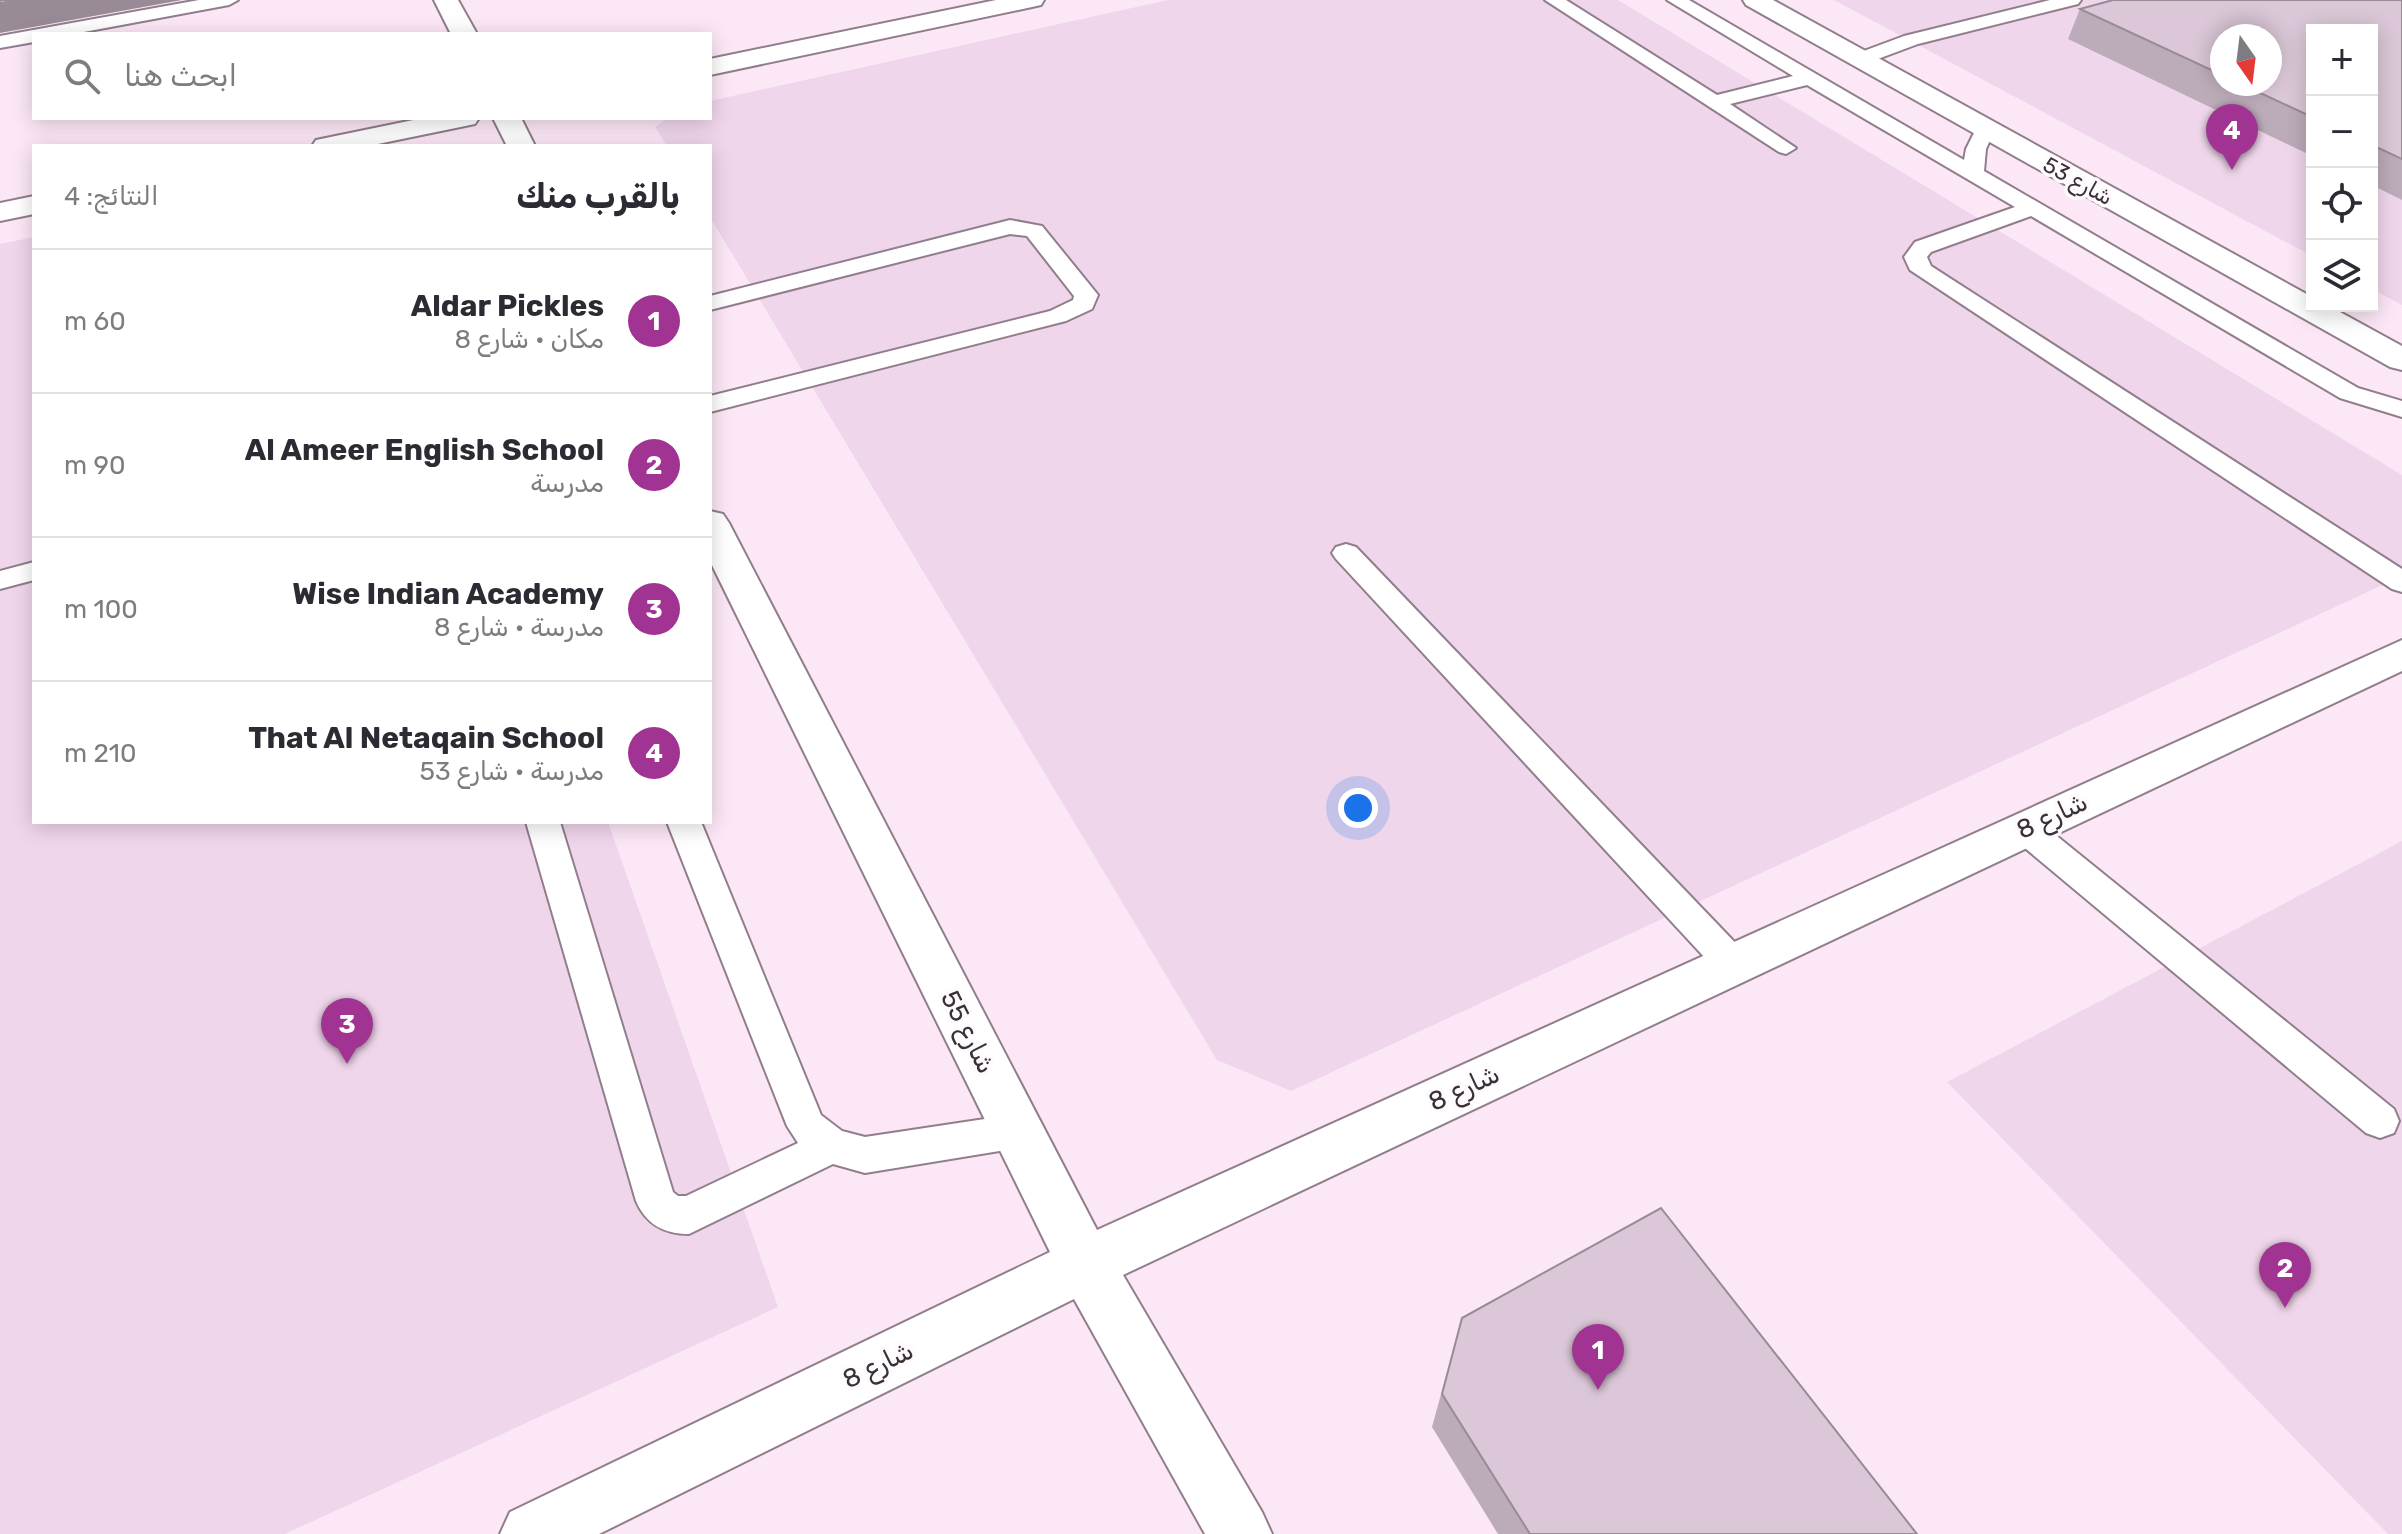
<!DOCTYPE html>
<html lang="ar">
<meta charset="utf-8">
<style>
body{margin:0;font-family:Rubik,"Noto Naskh Arabic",sans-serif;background:#f2f2f3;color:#2b2b33;direction:rtl}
.controls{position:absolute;right:24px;top:24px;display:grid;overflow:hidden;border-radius:0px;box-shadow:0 4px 20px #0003}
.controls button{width:72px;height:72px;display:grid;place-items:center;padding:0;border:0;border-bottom:2px solid #e1e1e2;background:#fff;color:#2b2b33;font:40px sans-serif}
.compass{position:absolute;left:2210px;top:24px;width:72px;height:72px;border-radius:50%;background:#fff;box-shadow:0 4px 20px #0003;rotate:166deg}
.you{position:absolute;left:1358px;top:808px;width:28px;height:28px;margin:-20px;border:6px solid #fff;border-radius:50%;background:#1a73e8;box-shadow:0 0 0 12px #1a73e833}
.badge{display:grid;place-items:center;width:52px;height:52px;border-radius:50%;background:#a13392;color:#fff;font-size:26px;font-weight:700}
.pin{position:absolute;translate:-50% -66px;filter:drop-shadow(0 2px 4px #0008)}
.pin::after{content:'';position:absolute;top:42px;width:28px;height:24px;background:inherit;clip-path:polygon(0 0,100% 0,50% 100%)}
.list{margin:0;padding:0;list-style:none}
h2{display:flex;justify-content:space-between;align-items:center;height:104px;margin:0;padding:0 32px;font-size:34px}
h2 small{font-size:26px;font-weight:400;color:#7c7c81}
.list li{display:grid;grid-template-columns:52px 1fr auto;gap:24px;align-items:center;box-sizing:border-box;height:144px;padding:0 32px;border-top:2px solid #e1e1e2}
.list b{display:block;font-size:30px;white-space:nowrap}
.list p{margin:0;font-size:26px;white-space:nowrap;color:#7c7c81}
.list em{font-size:26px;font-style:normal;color:#7c7c81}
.icon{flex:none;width:44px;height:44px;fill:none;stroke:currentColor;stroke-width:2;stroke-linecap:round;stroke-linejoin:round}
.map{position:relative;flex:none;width:2402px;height:1534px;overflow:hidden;direction:ltr}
.search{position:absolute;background:#fff;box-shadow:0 4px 20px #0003;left:32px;top:32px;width:680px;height:88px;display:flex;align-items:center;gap:20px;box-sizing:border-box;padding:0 28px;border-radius:0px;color:#7c7c81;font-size:30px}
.panel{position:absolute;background:#fff;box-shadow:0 4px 20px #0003;left:32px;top:144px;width:680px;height:680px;border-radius:0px;direction:rtl}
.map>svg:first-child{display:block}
</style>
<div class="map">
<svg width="2402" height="1534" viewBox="0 0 2402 1534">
<rect width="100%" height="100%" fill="#fce7f7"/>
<!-- built -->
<g fill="#f0d6eb" fill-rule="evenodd">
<polygon points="1168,0 1618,0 2402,475 2402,576 1291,1091 1217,1060 710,217 710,146 667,146 655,127 667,118 710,118 710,101"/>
<path d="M1834 0H2402V305L2372 289V30H2312V256ZM2222 36H2270V84H2222Z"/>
<polygon points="34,237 34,822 608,822 778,1307 285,1534 0,1534 0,244"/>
<polygon points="2402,841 2402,1534 2388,1534 1947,1082"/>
</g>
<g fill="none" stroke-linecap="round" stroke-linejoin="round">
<defs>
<g id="lane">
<polygon points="199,0 238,0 229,5 73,34 34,34 34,42 0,48 0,36"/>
<polygon points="1545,0 1566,0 1717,95 1793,76 1667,0 1689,0 1964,160 1966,149 1978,125 1992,125 1995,129 1986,149 1984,171 2358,388 2402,401 2402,417 2340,398 2031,216 1931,252 1927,257 1931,266 2402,569 2402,592 2392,589 1910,270 1904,257 1915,242 2015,207 1807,85 1730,104 1796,148 1786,154 1779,152"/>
<polygon points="2050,0 2081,0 2078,4 1918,44 1867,63 1860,65 1850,59 1853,55 1904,36"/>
<polygon points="1010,220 1042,226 1098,295 1092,309 1066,321 710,412 710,396 1050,311 1073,300 1074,296 1027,236 1010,234 710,310 710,296"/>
<polygon points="1346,544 1356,547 1745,953 1750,963 1745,973 1732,978 1719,973 1336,559 1332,553 1336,547"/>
<polygon points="34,562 34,580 0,589 0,571"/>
<polygon points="2025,816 2037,820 2394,1109 2399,1121 2394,1133 2380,1138 2366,1133 2013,838 2008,829 2013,820"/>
<path d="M526 822H560L673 1192 678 1196H686L798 1143 787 1126 667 822H701L821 1115 842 1131 865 1137 1018 1114 1032 1119 1037 1131 1032 1143 1018 1148 865 1173 833 1164 689 1234C663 1234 646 1224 636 1201Z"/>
</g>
<g id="street">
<polygon points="434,0 458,0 477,34 451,34"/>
<polygon points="996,0 1044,0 1041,5 1032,7 710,75 710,59"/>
<polygon points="1743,0 1773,0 2312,297 2312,306 2329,306 2402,346 2402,370 2390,367 1746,5"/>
<polygon points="423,118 479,118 475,124 368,146 312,146 316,140"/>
<polygon points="493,118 521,118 535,146 507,146"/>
<polygon points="34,196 34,214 0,221 0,203"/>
<polygon points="710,511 723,514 729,523 1097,1230 2402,640 2402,671 1123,1275 1262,1512 1272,1534 1205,1534 1074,1299 599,1534 500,1534 510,1512 1050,1252 710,561"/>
</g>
</defs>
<!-- lane casing -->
<use href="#lane" stroke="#917e8c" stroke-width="4"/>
<!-- street casing -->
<use href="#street" stroke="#917e8c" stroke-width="4"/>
<!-- lane -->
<use href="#lane" fill="#fff" fill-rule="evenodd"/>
<!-- street -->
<use href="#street" fill="#fff" fill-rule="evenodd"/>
</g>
<!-- wall -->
<g fill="#bcabb9" fill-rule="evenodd">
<path d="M2402 0V200L2372 185V30H2312V156L2068 39 2080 9ZM2222 36 2270 84H2222Z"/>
<polygon points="1462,1318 1917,1534 1498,1534 1432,1427"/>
</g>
<!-- shaded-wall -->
<polygon fill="#998b96" points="19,0 182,0 0,33 0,3"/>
<!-- building -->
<g fill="#dbc7d7" stroke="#998b96" stroke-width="2">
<polygon points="0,0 19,0 0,3"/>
<polygon points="2113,0 2402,0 2402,159 2372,145 2372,30 2312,30 2312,117 2241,84 2270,84 2270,36 2222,36 2222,75 2080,9"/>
<polygon points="1661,1208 1917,1534 1530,1534 1442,1394 1462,1318"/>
</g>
<g text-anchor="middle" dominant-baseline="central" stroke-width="7" stroke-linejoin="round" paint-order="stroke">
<!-- far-street labels -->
<g font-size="22" fill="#383137" stroke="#fefafd">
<text transform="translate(2078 181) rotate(29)">شارع 53</text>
</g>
<!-- street labels -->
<g font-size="26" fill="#383137" stroke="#fefafd">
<text transform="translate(2052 816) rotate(-25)">شارع 8</text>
<text transform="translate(968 1032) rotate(63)">شارع 55</text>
<text transform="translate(1464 1088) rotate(-25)">شارع 8</text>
<text transform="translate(878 1365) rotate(-26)">شارع 8</text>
</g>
</g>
</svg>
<div class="controls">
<button>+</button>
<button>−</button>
<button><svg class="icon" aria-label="locate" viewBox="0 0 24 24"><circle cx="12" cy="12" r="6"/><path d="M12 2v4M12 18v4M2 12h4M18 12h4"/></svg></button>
<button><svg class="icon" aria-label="layers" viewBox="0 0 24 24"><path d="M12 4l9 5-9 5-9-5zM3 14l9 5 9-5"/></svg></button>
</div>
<svg class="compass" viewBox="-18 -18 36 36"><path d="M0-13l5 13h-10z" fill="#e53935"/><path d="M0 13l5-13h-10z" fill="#7c7c81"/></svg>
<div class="you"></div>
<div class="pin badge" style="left:1598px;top:1390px">1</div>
<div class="pin badge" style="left:2285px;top:1308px">2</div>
<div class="pin badge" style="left:347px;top:1064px">3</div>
<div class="pin badge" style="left:2232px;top:170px">4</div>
<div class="search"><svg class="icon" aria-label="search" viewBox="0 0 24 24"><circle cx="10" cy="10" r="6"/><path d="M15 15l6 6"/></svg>ابحث هنا</div>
<section class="panel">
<h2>بالقرب منك<small>النتائج: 4</small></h2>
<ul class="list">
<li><span class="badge">1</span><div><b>Aldar Pickles</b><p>مكان · شارع 8</p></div><em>60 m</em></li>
<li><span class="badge">2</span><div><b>Al Ameer English School</b><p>مدرسة</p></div><em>90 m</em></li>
<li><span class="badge">3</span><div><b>Wise Indian Academy</b><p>مدرسة · شارع 8</p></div><em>100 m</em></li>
<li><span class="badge">4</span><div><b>That Al Netaqain School</b><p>مدرسة · شارع 53</p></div><em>210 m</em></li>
</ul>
</section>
</div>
